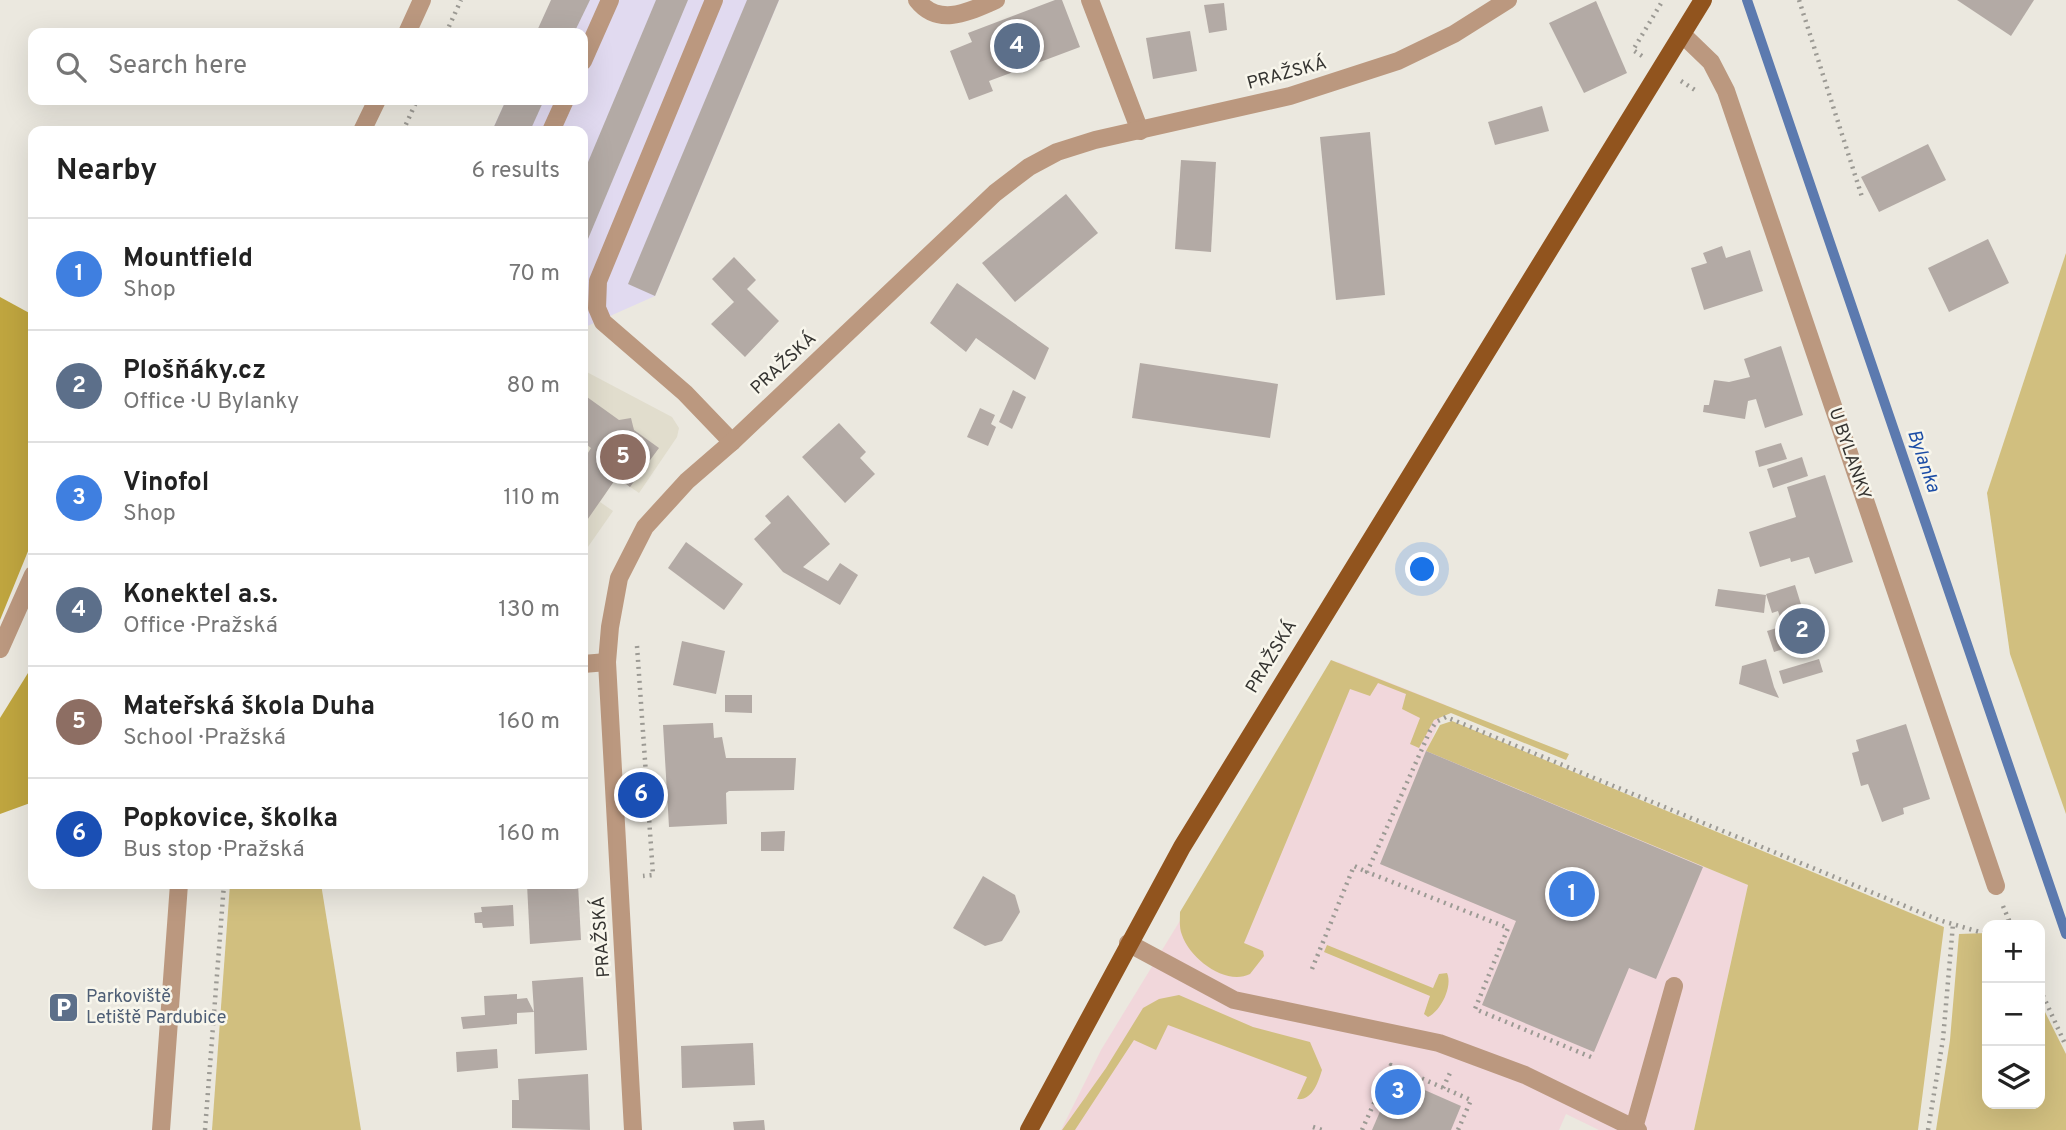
<!DOCTYPE html>
<meta charset="utf-8">
<style>
body{margin:0;font-family:Overpass,sans-serif;background:#f6f6f6;color:#222}
.controls{position:absolute;right:21px;bottom:21px;display:grid;overflow:hidden;border-radius:14px;box-shadow:0 7px 28px #0002}
.controls button{width:63px;height:63px;display:grid;place-items:center;padding:0;border:0;border-bottom:2px solid #e0e0e0;background:#fff;color:#222;font:35px sans-serif}
.you{position:absolute;left:1423px;top:570px;width:24px;height:24px;margin:-18px;border:5px solid #fff;border-radius:50%;background:#1a73e8;box-shadow:0 0 0 10px #1a73e833}
.badge{display:grid;place-items:center;width:46px;height:46px;border-radius:50%;background:#873fb2;color:#fff;font-size:23px;font-weight:700}
.pin{position:absolute;translate:-50% -50%;border:4px solid #fff;box-shadow:0 2px 7px #0006}
.list{margin:0;padding:0;list-style:none}
h2{display:flex;justify-content:space-between;align-items:center;height:91px;margin:0;padding:0 28px;font-size:30px}
h2 small{font-size:23px;font-weight:400;color:#767676}
.list li{display:grid;grid-template-columns:46px 1fr auto;gap:21px;align-items:center;box-sizing:border-box;height:112px;padding:0 28px;border-top:2px solid #e0e0e0}
.list b{display:block;font-size:26px;white-space:nowrap}
.list p{margin:0;font-size:23px;white-space:nowrap;color:#767676}
.list em{font-size:23px;font-style:normal;color:#767676}
.icon{flex:none;width:38px;height:38px;fill:none;stroke:currentColor;stroke-width:2;stroke-linecap:round;stroke-linejoin:round}
.map{position:relative;flex:none;width:2066px;height:1130px;overflow:hidden}
.search{position:absolute;background:#fff;box-shadow:0 7px 28px #0002;left:28px;top:28px;width:560px;height:77px;display:flex;align-items:center;gap:18px;box-sizing:border-box;padding:0 24px;border-radius:14px;color:#767676;font-size:26px}
.panel{position:absolute;background:#fff;box-shadow:0 7px 28px #0002;left:28px;top:126px;width:560px;height:763px;border-radius:14px}
.map>svg:first-child{display:block}
</style>
<div class="map">
<svg width="2066" height="1130" viewBox="0 0 2066 1130">
<rect width="100%" height="100%" fill="#ebe8df"/>
<!-- commercial -->
<polygon fill="#f1d7db" points="1338,662 1446,705 1427,751 1748,885 1694,1130 1599,1130 1566,1114 1559,1130 1061,1130 1101,1050"/>
<!-- industrial -->
<polygon fill="#e1daf0" points="552,0 779,0 655,296 583,328 583,131 492,131 506,100 583,100 583,33 537,33"/>
<!-- built -->
<polygon fill="#e1ddcd" points="583,370 672,417 679,428 677,437 639,493 616,477 600,502 613,511 583,554"/>
<!-- green -->
<g fill="#d1bf7f">
<polygon points="2066,253 2066,814 2010,654 1987,493"/>
<path d="M1331 660 1569 754 1566 760 1451 713 1434 720 1419 748 1410 744 1420 718 1402 709 1406 694 1378 683 1370 696 1350 689 1244 943 1263 951 1264 956 1250 974C1226 986 1190 959 1182 935 1179 928 1180 920 1180 912Z"/>
<polygon points="1452,721 1944,927 1918,1130 1694,1130 1748,885 1426,751 1440,725"/>
<polygon points="230,884 321,884 361,1130 212,1130"/>
<polygon points="1987,933 1987,1104 2040,1104 2040,1002 2066,1054 2066,1130 1936,1130 1950,1040 1959,934"/>
<path d="M1327 945 1433 988 1439 974 1447 973C1453 986 1441 1011 1428 1017L1424 1014 1430 996 1324 952Z"/>
<path d="M1179 995 1253 1027 1310 1042 1322 1070C1318 1083 1312 1101 1297 1099L1307 1077 1168 1025 1156 1050 1134 1040 1075 1130H1062L1106 1068 1143 1008 1159 999Z"/>
</g>
<!-- forest -->
<g fill="#bfa53f">
<polygon points="0,297 33,315 33,539 0,620"/>
<polygon points="33,665 33,802 0,814 0,718"/>
</g>
<g fill="none" stroke-linecap="round" stroke-linejoin="round">
<!-- stream -->
<polyline stroke="#5c7aaf" stroke-width="10" points="1747,0 2066,934"/>
</g>
<!-- building -->
<g fill="#b3aaa5">
<polygon points="551,0 590,0 574,33 536,33"/>
<polygon points="656,0 688,0 583,251 583,174"/>
<polygon points="747,0 779,0 655,296 628,284"/>
<polygon points="1055,0 1062,0 1080,47 989,81 993,91 969,100 950,51 972,42 968,33"/>
<polygon points="1957,0 2034,0 2011,36"/>
<polygon points="1596,1 1627,73 1584,93 1549,23"/>
<polygon points="1224,3 1227,30 1209,33 1204,5"/>
<polygon points="1190,31 1197,71 1153,79 1146,38"/>
<polygon points="506,100 544,100 530,131 492,131"/>
<polygon points="1542,106 1549,131 1495,145 1488,122"/>
<polygon points="1370,132 1385,295 1336,300 1320,137"/>
<polygon points="1928,144 1946,180 1879,212 1861,177"/>
<polygon points="1181,160 1216,162 1211,252 1175,249"/>
<polygon points="1066,194 1098,233 1015,302 982,263"/>
<polygon points="1988,239 2009,283 1949,312 1928,268"/>
<polygon points="1722,246 1726,258 1750,250 1763,291 1704,310 1691,268 1707,263 1703,253"/>
<polygon points="734,257 756,280 747,289 779,321 745,357 711,324 734,302 712,279"/>
<polygon points="957,283 1049,348 1035,380 976,338 966,352 930,323"/>
<polygon points="1781,346 1803,415 1765,428 1756,399 1748,401 1745,419 1703,412 1704,405 1709,405 1714,380 1729,382 1750,377 1744,359"/>
<polygon points="1140,363 1278,384 1270,438 1132,418"/>
<polygon points="1013,390 1026,397 1012,429 999,422"/>
<polygon points="587,397 619,420 631,418 634,430 659,448 630,487 617,477 583,526 583,461 591,448 583,442 583,404"/>
<polygon points="980,408 995,415 991,424 996,427 988,446 967,437"/>
<polygon points="839,423 866,452 860,458 875,474 845,503 802,457"/>
<polygon points="1781,443 1787,459 1759,467 1755,451"/>
<polygon points="1802,457 1808,476 1773,488 1767,469"/>
<polygon points="1825,475 1853,562 1815,574 1809,557 1791,562 1790,558 1760,567 1749,532 1796,517 1787,487"/>
<polygon points="788,495 830,544 803,567 828,581 840,563 858,575 840,605 783,572 754,539 771,523 765,516"/>
<polygon points="686,542 743,584 724,610 668,568"/>
<polygon points="1795,585 1812,640 1774,652 1767,631 1783,626 1778,611 1772,613 1766,594"/>
<polygon points="1718,589 1766,595 1764,613 1715,606"/>
<polygon points="682,641 725,651 716,694 673,685"/>
<polygon points="1766,659 1774,687 1779,698 1739,684 1742,666"/>
<polygon points="1819,659 1823,672 1783,684 1779,671"/>
<polygon points="725,695 752,695 752,713 725,712"/>
<polygon points="713,723 714,738 722,737 726,758 796,758 794,790 729,791 726,793 727,824 669,827 663,725"/>
<polygon points="1906,724 1930,799 1903,808 1904,814 1882,822 1868,784 1861,786 1852,753 1859,751 1856,740"/>
<polygon points="1426,751 1703,867 1656,979 1629,968 1594,1052 1482,1005 1516,921 1380,864"/>
<polygon points="785,831 784,851 761,851 761,832"/>
<polygon points="983,876 1015,895 1020,912 1002,941 985,946 953,928"/>
<polygon points="527,884 578,884 581,940 530,944"/>
<polygon points="513,905 514,926 483,928 482,923 475,923 474,913 482,912 481,907"/>
<polygon points="583,977 587,1050 535,1054 534,1012 517,1013 517,1024 463,1029 461,1017 485,1015 484,996 517,994 517,999 527,998 534,1012 532,981"/>
<polygon points="753,1043 755,1085 682,1088 681,1046"/>
<polygon points="497,1049 498,1068 457,1072 456,1052"/>
<polygon points="588,1074 590,1130 512,1128 512,1100 519,1100 518,1079"/>
<polygon points="1395,1077 1461,1106 1451,1130 1372,1130"/>
<polygon points="764,1120 765,1130 734,1130 733,1122"/>
</g>
<g fill="none" stroke-linecap="round" stroke-linejoin="round">
<!-- path -->
<g stroke="#9c9a94" stroke-width="4.5" stroke-dasharray="2 5" stroke-linecap="butt">
<polyline points="1799,0 1863,200"/>
<polyline points="446,33 461,0"/>
<polyline points="1642,56 1633,50 1663,0"/>
<polyline points="1681,81 1698,92"/>
<polyline points="403,131 417,100"/>
<polyline points="637,646 653,875 643,876"/>
<polyline points="2003,906 2011,925"/>
<polyline points="2000,925 2009,921"/>
<polyline points="1312,969 1354,866 1367,872"/>
<polyline points="2040,989 2066,1046"/>
<polyline points="1591,1057 1475,1009 1508,928 1367,872 1430,731 1436,722 1446,717 1939,920 1983,933 1987,931"/>
<polyline points="1443,1088 1450,1073"/>
<polyline points="1313,1127 1322,1130"/>
<polyline points="205,1130 224,884"/>
<polyline points="1362,1130 1391,1065 1471,1100 1458,1130"/>
<polyline points="1928,1130 1943,1039 1953,924"/>
</g>
<!-- minor -->
<g stroke="#bb987f" stroke-width="18">
<polyline points="714,0 598,281 597,308 603,322 685,393 732,442"/>
<path d="M917 0C939 28 970 11 996 0"/>
<polyline points="1090,0 1140,131"/>
<polyline points="407,33 422,0"/>
<polyline points="1683,35 1711,62 1726,91 1996,886"/>
<polyline points="583,61 610,0"/>
<polyline points="362,131 377,100"/>
<polyline points="551,131 565,100"/>
<polyline points="0,649 33,575"/>
<polyline points="583,664 607,662"/>
<polyline points="1128,943 1234,1000 1439,1043 1525,1075 1638,1130"/>
<polyline points="1634,1128 1674,986"/>
<polyline points="161,1130 179,884"/>
<polyline points="633,1130 607,662 610,627 619,578 645,527 687,481 732,442 995,193 1029,167 1057,152 1095,140 1290,96 1398,61 1454,34 1508,0"/>
</g>
<!-- major -->
<polyline stroke="#91541e" stroke-width="18" points="1029,1130 1182,847 1703,0"/>
</g>
<!-- icons -->
<defs>
<symbol id="parking-square" viewBox="-11 -11 22 22"><rect x="-9" y="-9" width="18" height="18" rx="4" fill="#5c6f8a" stroke="#f8f6ec"/><path d="M-3.5-5.5H1a3.5 3.5 0 0 1 0 7H-1V5.5H-3.5ZM-1-3.4V-.6H.8a1.4 1.4 0 0 0 0-2.8Z" fill="#fff"/></symbol>
</defs>
<g fill-rule="evenodd">
<use href="#parking-square" x="46" y="990" width="35" height="35"/>
</g>
<g text-anchor="middle" dominant-baseline="central" stroke-width="5" stroke-linejoin="round" paint-order="stroke">
<!-- street labels -->
<g font-size="18" fill="#343330" stroke="#f8f6ec">
<text transform="translate(1287 74) rotate(-15)">PRAŽSKÁ</text>
<text transform="translate(784 364) rotate(-43)">PRAŽSKÁ</text>
<text transform="translate(1849 454) rotate(71)">U BYLANKY</text>
<text transform="translate(1272 657) rotate(-59)">PRAŽSKÁ</text>
<text transform="translate(602 937) rotate(-94)">PRAŽSKÁ</text>
</g>
<!-- service labels -->
<g font-size="18" fill="#4e5e75" stroke="#f8f6ec" text-anchor="start">
<text x="86" y="997">Parkoviště<tspan x="86" dy="21">Letiště Pardubice</tspan></text>
</g>
<!-- water labels -->
<g font-size="19" font-style="italic" fill="#1c4da6" stroke="#f8f6ec">
<text transform="translate(1923 461) rotate(71)">Bylanka</text>
</g>
</g>
</svg>
<div class="controls">
<button>+</button>
<button>−</button>
<button><svg class="icon" aria-label="layers" viewBox="0 0 24 24"><path d="M12 4l9 5-9 5-9-5zM3 14l9 5 9-5"/></svg></button>
</div>
<div class="you"></div>
<div class="pin badge" style="left:1572px;top:894px;background:#3f7fe0">1</div>
<div class="pin badge" style="left:1802px;top:631px;background:#5c6f8a">2</div>
<div class="pin badge" style="left:1398px;top:1092px;background:#3f7fe0">3</div>
<div class="pin badge" style="left:1017px;top:46px;background:#5c6f8a">4</div>
<div class="pin badge" style="left:623px;top:457px;background:#8d6e63">5</div>
<div class="pin badge" style="left:641px;top:795px;background:#1a4fb4">6</div>
<div class="search"><svg class="icon" aria-label="search" viewBox="0 0 24 24"><circle cx="10" cy="10" r="6"/><path d="M15 15l6 6"/></svg>Search here</div>
<section class="panel">
<h2>Nearby<small>6 results</small></h2>
<ul class="list">
<li><span class="badge" style="background:#3f7fe0">1</span><div><b>Mountfield</b><p>Shop</p></div><em>70 m</em></li>
<li><span class="badge" style="background:#5c6f8a">2</span><div><b>Plošňáky.cz</b><p>Office · U Bylanky</p></div><em>80 m</em></li>
<li><span class="badge" style="background:#3f7fe0">3</span><div><b>Vinofol</b><p>Shop</p></div><em>110 m</em></li>
<li><span class="badge" style="background:#5c6f8a">4</span><div><b>Konektel a.s.</b><p>Office · Pražská</p></div><em>130 m</em></li>
<li><span class="badge" style="background:#8d6e63">5</span><div><b>Mateřská škola Duha</b><p>School · Pražská</p></div><em>160 m</em></li>
<li><span class="badge" style="background:#1a4fb4">6</span><div><b>Popkovice, školka</b><p>Bus stop · Pražská</p></div><em>160 m</em></li>
</ul>
</section>
</div>
